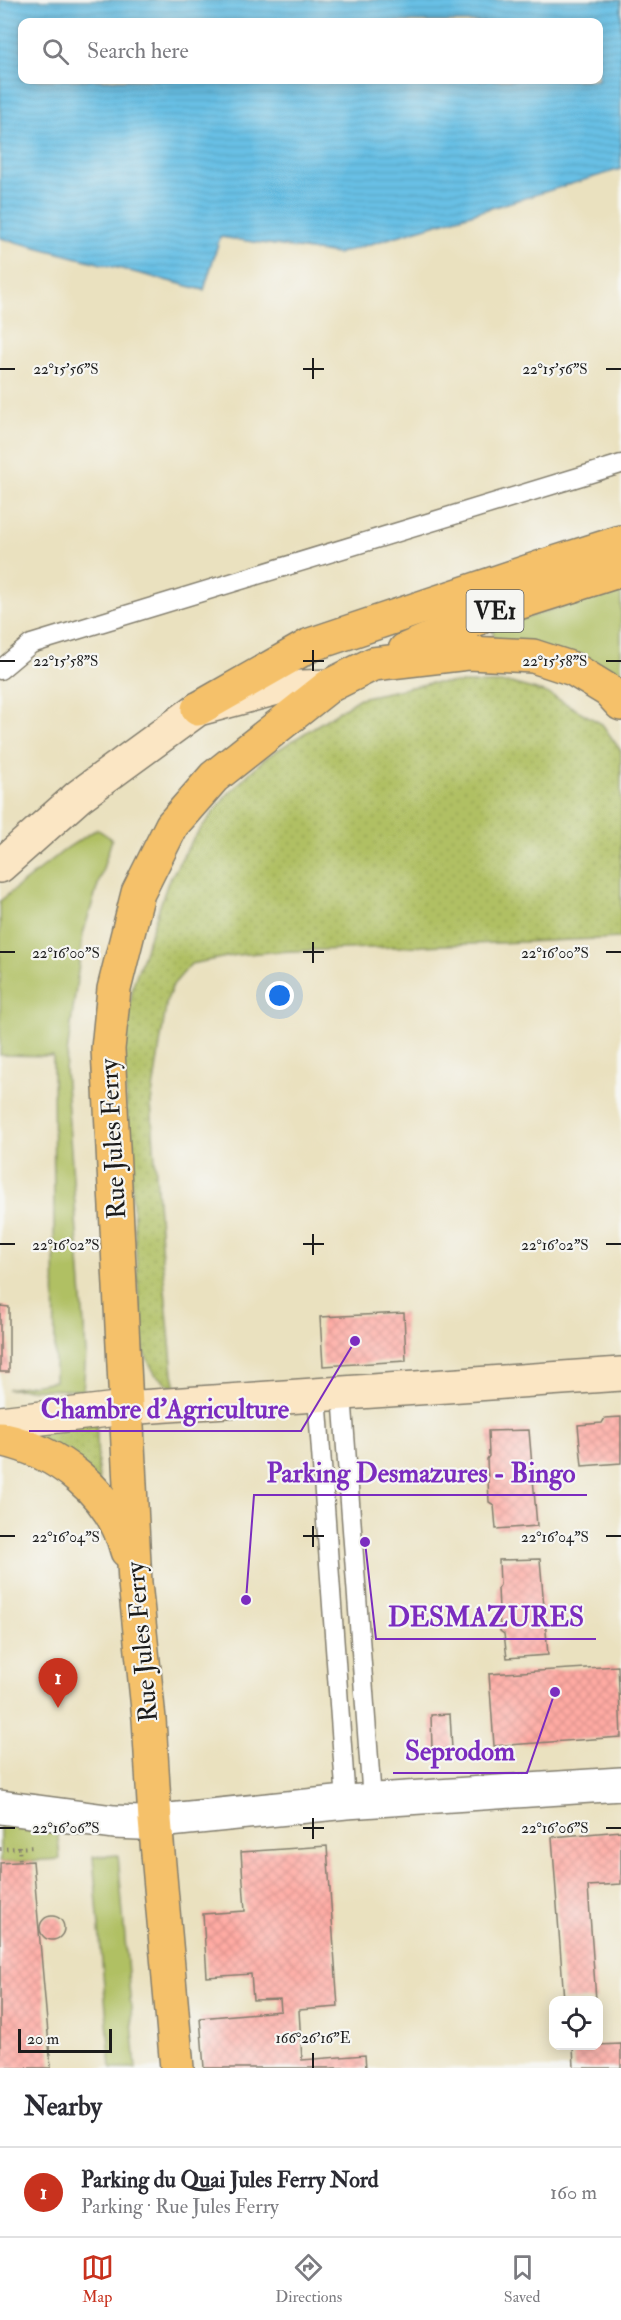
<!DOCTYPE html>
<meta charset="utf-8">
<style>
body{margin:0;font-family:"IM FELL Double Pica",serif;background:#f7f7f7;color:#2b2b33}
.controls{position:absolute;right:18px;bottom:18px;display:grid;overflow:hidden;border-radius:12px;box-shadow:0 3px 15px #0003}
.controls button{width:54px;height:54px;display:grid;place-items:center;padding:0;border:0;border-bottom:2px solid #e1e1e2;background:#fff;color:#2b2b33;font:30px sans-serif}
.scale{position:absolute;left:18px;bottom:15px;width:94px;box-sizing:border-box;padding-left:6px;border:3px solid #1c1c1c;border-top:0;font-size:16px;line-height:21px;white-space:nowrap;color:#1c1c1c;-webkit-text-stroke:4px #f6f6f2;paint-order:stroke}
.you{position:absolute;left:280px;top:996px;width:21px;height:21px;margin:-15px;border:4px solid #fff;border-radius:50%;background:#1a73e8;box-shadow:0 0 0 9px #1a73e833}
.badge{display:grid;place-items:center;width:39px;height:39px;border-radius:50%;background:#c8321e;color:#fff;font-size:20px;font-weight:700}
.pin{position:absolute;translate:-50% -50px;filter:drop-shadow(0 2px 3px #0008)}
.pin::after{content:'';position:absolute;top:32px;width:21px;height:18px;background:inherit;clip-path:polygon(0 0,100% 0,50% 100%)}
.list{margin:0;padding:0;list-style:none}
h2{display:flex;justify-content:space-between;align-items:center;height:78px;margin:0;padding:0 24px;font-size:26px}
h2 small{font-size:20px;font-weight:400;color:#7c7c81}
.list li{display:grid;grid-template-columns:39px 1fr auto;gap:18px;align-items:center;box-sizing:border-box;height:90px;padding:0 24px;border-top:2px solid #e1e1e2}
.list b{display:block;font-size:22px;white-space:nowrap}
.list p{margin:0;font-size:20px;white-space:nowrap;color:#7c7c81}
.list em{font-size:20px;font-style:normal;color:#7c7c81}
.icon{flex:none;width:33px;height:33px;fill:none;stroke:currentColor;stroke-width:2;stroke-linecap:round;stroke-linejoin:round}
.map{position:relative;flex:none;width:621px;height:2068px;overflow:hidden}
.search{position:absolute;background:#fff;box-shadow:0 3px 15px #0003;left:18px;right:18px;top:18px;height:66px;display:flex;align-items:center;gap:15px;box-sizing:border-box;padding:0 21px;border-radius:12px;color:#7c7c81;font-size:22px}
.sheet{height:168px;background:#fff}
nav{display:flex;justify-content:space-around;align-items:center;box-sizing:border-box;height:84px;border-top:2px solid #e1e1e2;background:#fff;font-size:16px;color:#7c7c81}
nav a{display:grid;justify-items:center;gap:3px}
nav .on{color:#c8321e}
.map>svg:first-child{display:block}
</style>
<div class="map">
<svg width="621" height="2068" viewBox="0 0 621 2068">
<defs>
<pattern id="grass-dots" width="8" height="8" patternUnits="userSpaceOnUse" patternTransform="scale(1.5)"><rect width="8" height="8" fill="#b0c063"/><path d="M2 2h.1M6 6h.1" fill="none" stroke="#97a455" stroke-width="1.8" stroke-linecap="round"/></pattern>
<pattern id="water-rules" width="6" height="5" patternUnits="userSpaceOnUse" patternTransform="scale(1.5)"><rect width="6" height="5" fill="#68c0e5"/><path d="M0 2.5h6" fill="none" stroke="#5aa4c4"/></pattern>
<pattern id="building-cross-hatch" width="8" height="8" patternUnits="userSpaceOnUse" patternTransform="scale(1.5)"><rect width="8" height="8" fill="#ffaaa3"/><path d="M0 0l8 8M0 8l8-8" fill="none" stroke="#da928c"/></pattern>
</defs>
<rect width="100%" height="100%" fill="#f6f6f2"/>
<filter id="ink" filterUnits="userSpaceOnUse"><feTurbulence type="fractalNoise" baseFrequency=".0167" numOctaves="2"/><feDisplacementMap in="SourceGraphic" scale="12" xChannelSelector="R" yChannelSelector="G"/><feConvolveMatrix kernelMatrix="1 2 1 2 8 2 1 2 1" color-interpolation-filters="sRGB"/></filter>
<filter id="wash" filterUnits="userSpaceOnUse"><feTurbulence type="fractalNoise" baseFrequency=".008" numOctaves="4" result="noise"/><feDisplacementMap in="SourceGraphic" scale="24" xChannelSelector="R" yChannelSelector="G"/><feGaussianBlur stdDeviation="1.35" result="paint"/><feColorMatrix in="noise" values="0 0 0 0 0 0 0 0 0 0 0 0 0 0 0 0 0 1.4 0 .05"/><feComposite in="paint" operator="in"/></filter>
<g filter="url(#wash)">
<rect width="100%" height="100%" fill="#eae1bf"/>
<!-- grass -->
<g fill="url(#grass-dots)" stroke="#666e40" stroke-width="1.5">
<polygon points="430,683 511,683 547,693 602,724 621,751 621,938 270,952 237,955 191,964 173,985 167,1000 151,1103 162,1258 173,1374 177,1391 155,1374 142,1348 123,1051 133,985 168,882 193,839 226,796 265,758 360,698"/>
<polygon points="96,1417 99,1486 7,1425"/>
</g>
<!-- green -->
<g fill="#b0c063" stroke="#666e40" stroke-width="1.5">
<polygon points="621,588 621,693 494,646 493,628"/>
<polygon points="97,829 112,839 83,934 65,1070 86,1353 83,1390 7,1389 55,1381 53,1056 0,1055 0,901 67,848"/>
<polygon points="0,1821 57,1826 60,1859 0,1863"/>
<polygon points="118,1855 136,2068 111,2068 93,1857"/>
</g>
<!-- water -->
<path fill="url(#water-rules)" stroke="#426e80" stroke-width="1.5" fill-rule="evenodd" d="M0 0H621V169L337 254 220 237 204 290 0 238ZM22 22H598V80H22Z"/>
<g id="blocks">
<!-- building -->
<g fill="url(#building-cross-hatch)">
<polygon points="0,1306 9,1307 9,1372 0,1372"/>
<polygon points="404,1313 406,1361 323,1366 320,1317"/>
<polygon points="621,1417 621,1463 582,1466 578,1425 602,1423 605,1418"/>
<polygon points="529,1430 537,1526 496,1529 494,1505 489,1502 487,1459 489,1456 488,1431"/>
<polygon points="540,1559 548,1655 507,1658 504,1634 500,1631 498,1588 500,1585 499,1560"/>
<polygon points="618,1666 621,1737 494,1746 489,1674"/>
<polygon points="450,1714 452,1749 432,1750 431,1715"/>
<polygon points="621,1831 621,1884 588,1886 596,2000 564,2000 552,1837"/>
<polygon points="327,1846 338,2007 299,2010 302,2060 365,2055 366,2068 204,2068 200,2018 281,2011 280,1999 253,2000 251,1974 207,1977 203,1914 245,1911 241,1852"/>
<polygon points="33,1861 51,2068 0,2068 0,1863"/>
<circle cx="52" cy="1928" r="12"/>
<polygon points="621,2044 621,2068 574,2068 573,2046"/>
</g>
</g>
</g>
<g filter="url(#ink)">
<use href="#blocks" fill-opacity="0" stroke="#837e6e" stroke-width="1.5"/>
<g fill="none" stroke-linecap="round" stroke-linejoin="round">
<defs>
<g id="lane">
<polyline points="0,670 31,644 621,464"/>
<polyline points="342,1394 372,1800"/>
<polyline points="317,1395 346,1802"/>
</g>
<polyline id="street" points="0,1807 114,1822 140,1823 346,1802 621,1784"/>
<g id="secondary">
<polyline points="0,866 79,796 198,709 277,688 329,686"/>
<polyline points="0,1423 125,1408 621,1374"/>
</g>
<g id="primary">
<polyline points="405,650 502,608 621,570"/>
<polyline points="198,709 310,645 539,568 621,542"/>
<path d="M0 1439C57 1451 112 1492 127 1551"/>
<polyline points="177,2068 155,1820 149,1719 135,1583 108,1049 114,989 138,893 172,825 214,777 329,686 373,664 468,653 533,656 573,669 609,691 621,704"/>
</g>
</defs>
<!-- lane casing -->
<use href="#lane" stroke="#837e6e" stroke-width="21"/>
<!-- street casing -->
<use href="#street" stroke="#837e6e" stroke-width="36"/>
<!-- secondary casing -->
<use href="#secondary" stroke="#837e6e" stroke-width="36"/>
<!-- primary casing -->
<use href="#primary" stroke="#837e6e" stroke-width="36"/>
<!-- path -->
<g stroke="#837e6e" stroke-width="4" stroke-dasharray="1.5 4.5" stroke-linecap="butt">
<polyline points="19,1846 20,1862"/>
<polyline points="0,1849 34,1847"/>
</g>
<!-- lane -->
<use href="#lane" stroke="#fff" stroke-width="18"/>
<!-- street -->
<use href="#street" stroke="#fff" stroke-width="33"/>
<!-- secondary -->
<use href="#secondary" stroke="#fbe6c4" stroke-width="33"/>
<!-- primary -->
<use href="#primary" stroke="#f5c16b" stroke-width="33"/>
</g>
</g>
<!-- ticks -->
<path fill="none" stroke="#1c1c1c" stroke-width="2" d="M313 358V379M0 369H15M303 369H324M606 369H621M313 650V671M0 661H15M303 661H324M606 661H621M313 942V963M0 952H15M303 952H324M606 952H621M313 1234V1255M0 1244H15M303 1244H324M606 1244H621M313 1526V1547M0 1536H15M303 1536H324M606 1536H621M313 1818V1839M0 1828H15M303 1828H324M606 1828H621M313 2053V2068"/>
<g text-anchor="middle" dominant-baseline="central" stroke-width="4.5" stroke-linejoin="round" paint-order="stroke">
<!-- shield labels -->
<rect fill="#f6f6f2" stroke="#5d5d5c" stroke-width="1.5" x="466.5" y="590" width="57" height="42" rx="4.5"/>
<g font-size="24" font-weight="bold" fill="#1c1c1c">
<text x="495" y="611">VE1</text>
</g>
<!-- street labels -->
<g font-size="26" fill="#1c1c1c" stroke="#f6f6f2">
<text transform="translate(113 1139) rotate(-93)">Rue Jules Ferry</text>
<text transform="translate(142 1642) rotate(-95)">Rue Jules Ferry</text>
</g>
</g>
<g font-size="15" text-anchor="middle" fill="#1c1c1c" stroke="#f6f6f2" stroke-width="4.5" stroke-linejoin="round" paint-order="stroke">
<text x="66" y="374">22°15'56"S</text>
<text x="555" y="374">22°15'56"S</text>
<text x="66" y="666">22°15'58"S</text>
<text x="555" y="666">22°15'58"S</text>
<text x="66" y="958">22°16'00"S</text>
<text x="555" y="958">22°16'00"S</text>
<text x="66" y="1250">22°16'02"S</text>
<text x="555" y="1250">22°16'02"S</text>
<text x="66" y="1542">22°16'04"S</text>
<text x="555" y="1542">22°16'04"S</text>
<text x="66" y="1833">22°16'06"S</text>
<text x="555" y="1833">22°16'06"S</text>
<text x="313" y="2043">166°26'16"E</text>
</g>
<!-- callouts -->
<path fill="none" stroke="#7b2cbf" stroke-width="2" d="M355 1341L301 1431H29M246 1600L254 1495H587M365 1542L376 1639H596M555 1692L527 1773H393"/>
<g fill="#7b2cbf" stroke="#f6f6f2" stroke-width="2">
<circle cx="355" cy="1341" r="6"/>
<circle cx="246" cy="1600" r="6"/>
<circle cx="365" cy="1542" r="6"/>
<circle cx="555" cy="1692" r="6"/>
</g>
<g font-size="27" text-anchor="middle" font-weight="bold" fill="#7b2cbf" stroke="#f6f6f2" stroke-width="4.5" stroke-linejoin="round" paint-order="stroke">
<text x="165" y="1418">Chambre d'Agriculture</text>
<text x="421" y="1482">Parking Desmazures - Bingo</text>
<text x="486" y="1626">DESMAZURES</text>
<text x="460" y="1760">Seprodom</text>
</g>
</svg>
<div class="controls">
<button><svg class="icon" aria-label="locate" viewBox="0 0 24 24"><circle cx="12" cy="12" r="6"/><path d="M12 2v4M12 18v4M2 12h4M18 12h4"/></svg></button>
</div>
<div class="scale">20 m</div>
<div class="you"></div>
<div class="pin badge" style="left:58px;top:1708px">1</div>
<div class="search"><svg class="icon" aria-label="search" viewBox="0 0 24 24"><circle cx="10" cy="10" r="6"/><path d="M15 15l6 6"/></svg>Search here</div>
</div>
<section class="sheet">
<h2>Nearby<small></small></h2>
<ul class="list">
<li><span class="badge">1</span><div><b>Parking du Quai Jules Ferry Nord</b><p>Parking · Rue Jules Ferry</p></div><em>160 m</em></li>
</ul>
</section>
<nav>
<a class="on"><svg class="icon" aria-label="map" viewBox="0 0 24 24"><path d="M3 6l6-2 6 2 6-2v14l-6 2-6-2-6 2zM9 4v14M15 6v14"/></svg>Map</a>
<a><svg class="icon" aria-label="directions" viewBox="0 0 24 24"><path d="M12 3l9 9-9 9-9-9zM9 14v-3h6M13 9l2 2-2 2"/></svg>Directions</a>
<a><svg class="icon" aria-label="saved" viewBox="0 0 24 24"><path d="M7 4h10v16l-5-4-5 4z"/></svg>Saved</a>
</nav>
